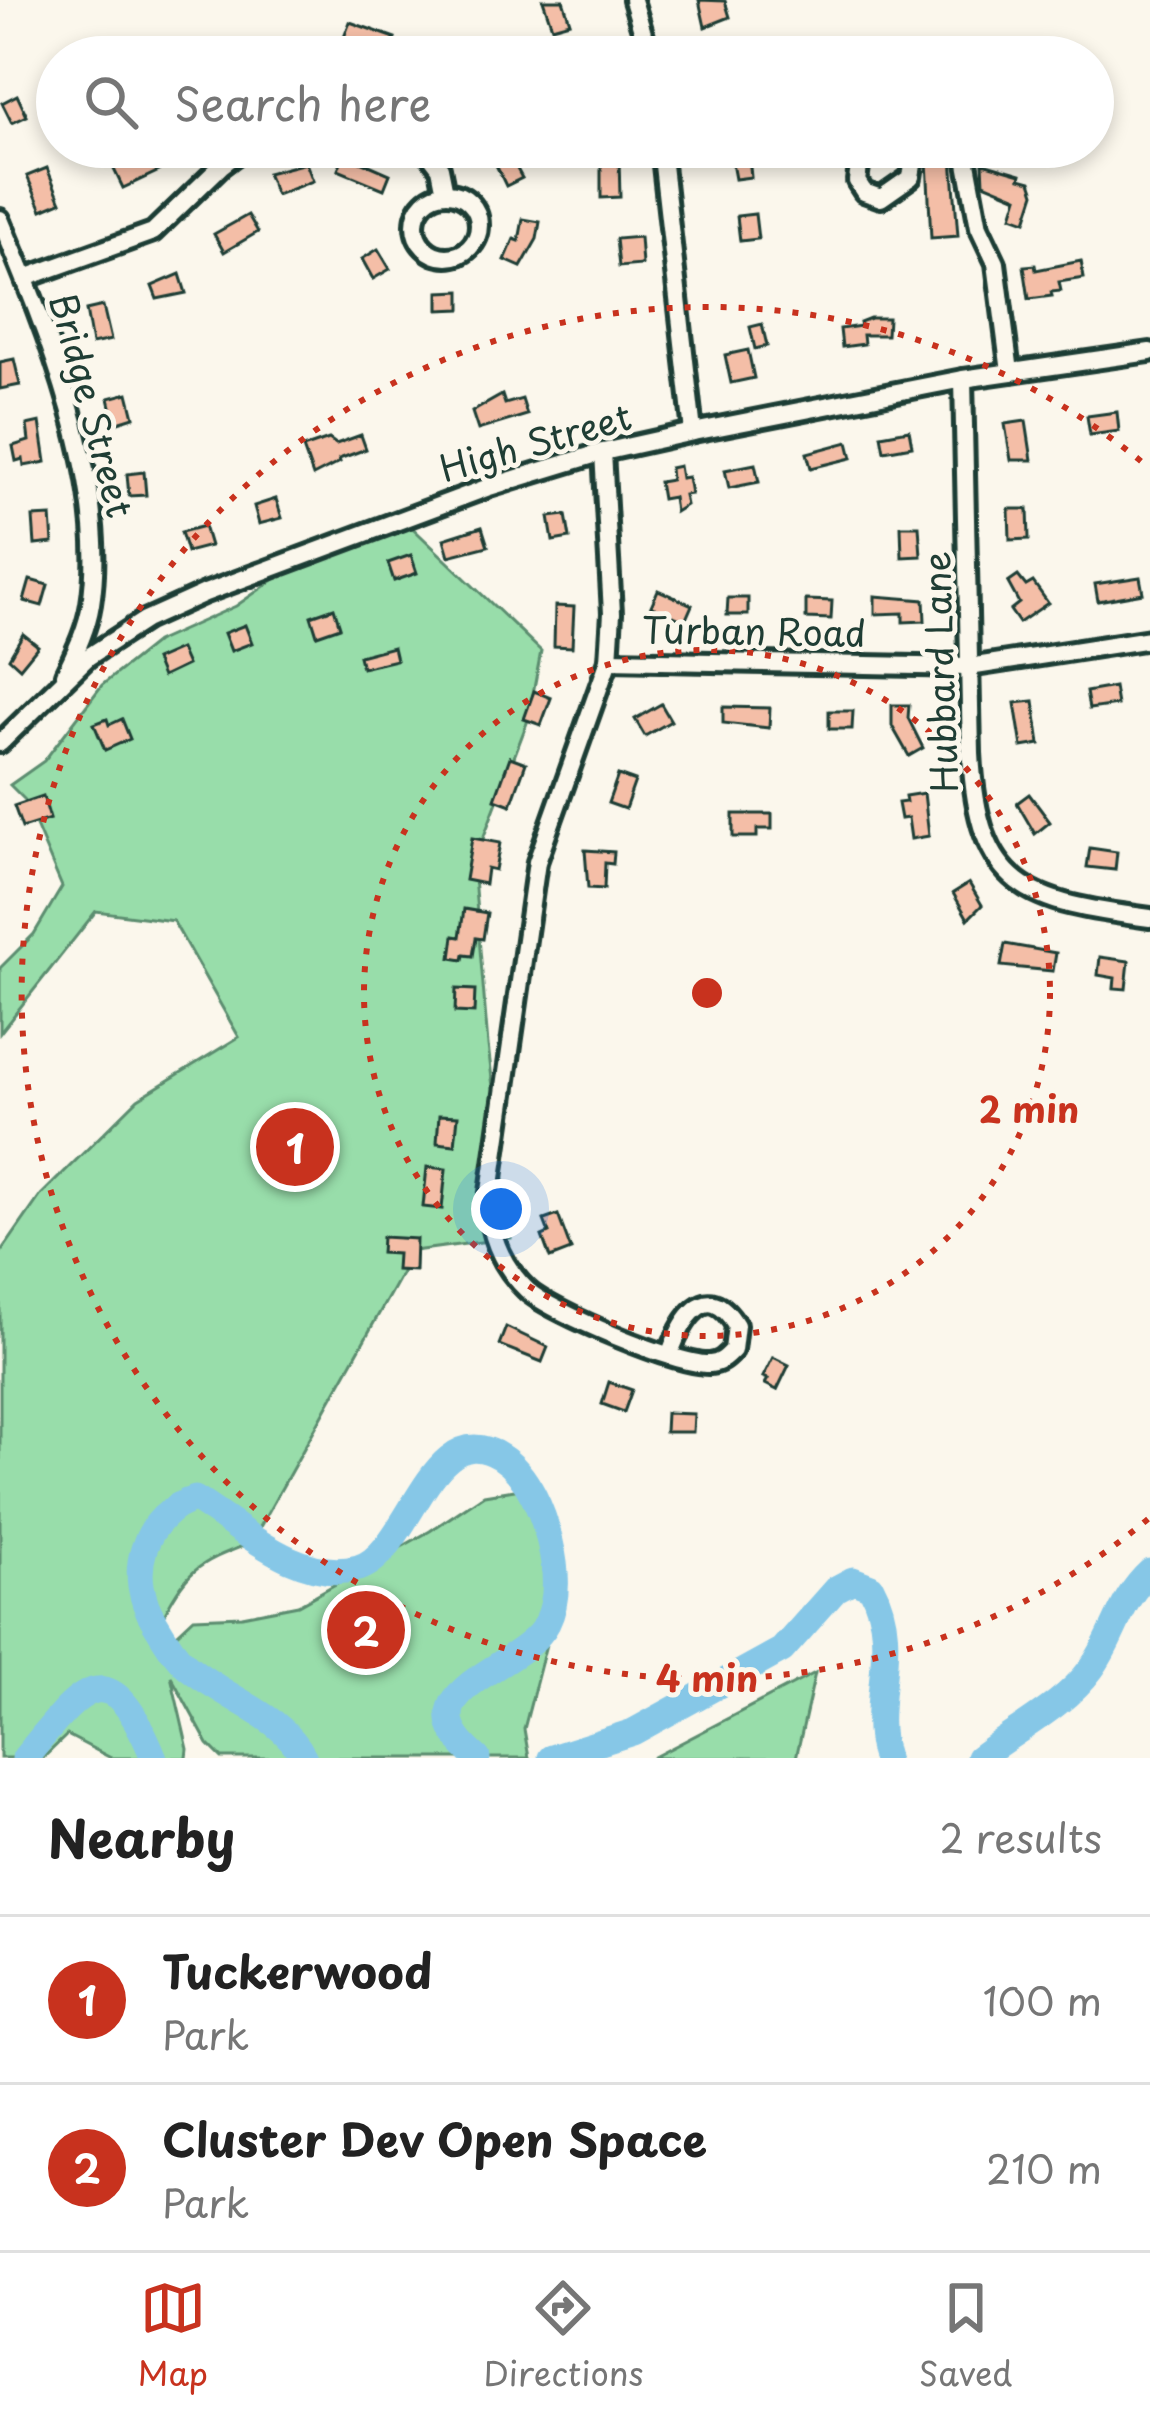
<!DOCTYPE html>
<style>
body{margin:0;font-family:"Playpen Sans",sans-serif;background:#f6f6f6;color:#222}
.you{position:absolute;left:501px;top:1209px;width:42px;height:42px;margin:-30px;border:9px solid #fff;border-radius:50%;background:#1a73e8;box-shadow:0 0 0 18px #1a73e833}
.badge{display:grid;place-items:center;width:78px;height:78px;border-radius:50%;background:#c8321e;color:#fff;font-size:39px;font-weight:700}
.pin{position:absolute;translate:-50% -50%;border:6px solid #fff;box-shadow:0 3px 12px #0006}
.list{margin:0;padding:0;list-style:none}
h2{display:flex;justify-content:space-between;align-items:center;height:156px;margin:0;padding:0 48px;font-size:51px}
h2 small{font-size:39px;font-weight:400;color:#767676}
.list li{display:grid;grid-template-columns:78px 1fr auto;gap:36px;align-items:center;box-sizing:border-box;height:168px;padding:0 48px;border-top:3px solid #e0e0e0}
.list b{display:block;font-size:45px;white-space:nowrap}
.list p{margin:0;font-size:39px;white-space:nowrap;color:#767676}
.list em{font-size:39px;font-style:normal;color:#767676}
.icon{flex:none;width:66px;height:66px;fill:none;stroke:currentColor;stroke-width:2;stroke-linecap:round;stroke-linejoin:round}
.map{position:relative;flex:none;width:1150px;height:1758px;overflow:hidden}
.search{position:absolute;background:#fff;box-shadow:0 6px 18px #0003;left:36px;right:36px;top:36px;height:132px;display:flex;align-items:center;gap:30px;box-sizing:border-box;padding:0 42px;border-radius:66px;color:#767676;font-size:45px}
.sheet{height:492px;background:#fff}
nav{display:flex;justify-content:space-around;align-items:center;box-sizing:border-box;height:168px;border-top:3px solid #e0e0e0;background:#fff;font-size:33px;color:#767676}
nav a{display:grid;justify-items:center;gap:6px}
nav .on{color:#c8321e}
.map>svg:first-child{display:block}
</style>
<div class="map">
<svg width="1150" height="1758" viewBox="0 0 1150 1758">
<rect width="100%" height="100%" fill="#fbf7ec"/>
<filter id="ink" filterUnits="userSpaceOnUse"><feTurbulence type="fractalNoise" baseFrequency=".00833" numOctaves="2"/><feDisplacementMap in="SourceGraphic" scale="24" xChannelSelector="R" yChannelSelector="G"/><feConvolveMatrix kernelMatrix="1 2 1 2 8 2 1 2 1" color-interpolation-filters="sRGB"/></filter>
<g filter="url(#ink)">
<!-- green -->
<g fill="#98ddaa" stroke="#5c8d6f" stroke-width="3">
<path d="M397 513 541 651 528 720 473 865 488 1045 511 1238 414 1251 251 1543C195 1564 187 1570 159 1624L165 1645 194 1618 242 1616 298 1605 430 1531 484 1495 533 1487 555 1518 565 1571 524 1729 529 1758H222L208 1744 171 1676 188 1749 187 1758H111L67 1735 43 1758H0V1254L41 1195 138 1099 239 1037 173 921 96 911 0 1033V968L34 934 62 887 25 800 10 785 44 761 102 685 156 642 236 606 315 551Z"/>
<polygon points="815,1673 796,1758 652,1758"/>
</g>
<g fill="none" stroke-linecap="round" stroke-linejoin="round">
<!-- river -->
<g stroke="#86c7e7" stroke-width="27">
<path d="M25 1758C82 1688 109 1648 154 1758"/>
<path d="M304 1758C282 1714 223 1698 187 1666 173 1654 164 1637 154 1621 141 1600 136 1574 144 1549 151 1526 171 1505 195 1499 241 1527 299 1584 358 1568 410 1554 431 1412 501 1457 528 1474 543 1513 550 1542 556 1567 559 1599 547 1623 522 1672 395 1689 477 1758"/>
<path d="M551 1758 633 1732 782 1650 836 1589 853 1580 871 1587C903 1646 867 1700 885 1758"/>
<path d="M979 1758C1015 1730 1064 1706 1091 1669 1115 1637 1119 1600 1150 1572"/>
</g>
</g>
<!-- building -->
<g fill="#f4bea7" stroke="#1f3d34" stroke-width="3">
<polygon points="543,0 563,0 570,22 552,27"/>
<polygon points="699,0 725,1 730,17 705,27"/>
<polygon points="350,22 395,38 388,57 367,57 368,54 349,47 351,43 343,40"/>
<polygon points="17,95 27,116 12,123 2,103"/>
<polygon points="729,147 748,147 751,177 735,179"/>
<polygon points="124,152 128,162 150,152 159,171 123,188 109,159"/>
<polygon points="344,154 390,174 384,189 338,170"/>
<polygon points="510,156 522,178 506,186 495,163"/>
<polygon points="619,158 620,197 601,198 601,159"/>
<polygon points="952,158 958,236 931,238 927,160"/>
<polygon points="306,163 313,181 276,195 267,173"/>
<polygon points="983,163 1021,174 1020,178 1031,181 1035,193 1026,221 1012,216 1018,197 984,183"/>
<polygon points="47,168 61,202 42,210 27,176"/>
<polygon points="755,214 758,239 740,241 737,216"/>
<polygon points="248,215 258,232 224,252 214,234"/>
<polygon points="523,219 540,222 537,239 521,267 505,260 514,239 519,241"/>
<polygon points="640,237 642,265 619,267 616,239"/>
<polygon points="378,249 390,269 373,279 362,259"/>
<polygon points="1081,261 1084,278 1059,282 1061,291 1051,292 1052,296 1029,299 1024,266 1035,265 1036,270"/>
<polygon points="180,274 186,293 157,299 152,286"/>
<polygon points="461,291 461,309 439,310 439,292"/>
<polygon points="103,306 111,340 92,344 86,310"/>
<polygon points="870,318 888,318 887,335 863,335 864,344 842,347 840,329 861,326 860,322"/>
<polygon points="762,324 767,346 755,349 750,327"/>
<polygon points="748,350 754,378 731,383 725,355"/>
<polygon points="14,359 20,385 0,389 0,362"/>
<polygon points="128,393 134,417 115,423 109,398"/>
<polygon points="502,395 505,404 522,399 527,415 478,430 472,412"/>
<polygon points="1117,412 1119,431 1090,435 1087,416"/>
<polygon points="1026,421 1032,460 1011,460 1005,424"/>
<polygon points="40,422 46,462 24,466 23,459 16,461 13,446 29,441 27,425"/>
<polygon points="909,430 912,446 884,451 881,435"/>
<polygon points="361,435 366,449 339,459 340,462 313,476 303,448 329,439 336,444"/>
<polygon points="848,442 852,458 811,468 807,453"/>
<polygon points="755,464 759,482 729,488 725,470"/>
<polygon points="679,466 681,478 688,477 691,494 684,495 686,505 675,512 673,497 662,499 659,482 671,480 670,468"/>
<polygon points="144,472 146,495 129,496 127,474"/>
<polygon points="276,499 282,518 259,524 254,506"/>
<polygon points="1009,509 1028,509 1029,539 1010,540"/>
<polygon points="566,515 570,538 553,541 549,517"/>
<polygon points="51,516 53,543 35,545 33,517"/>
<polygon points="204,526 210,546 187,552 181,532"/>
<polygon points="901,526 919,526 921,556 902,557"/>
<polygon points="482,527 488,546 449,556 444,539"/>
<polygon points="411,555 417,573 394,581 388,563"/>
<polygon points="1018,576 1026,586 1033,582 1048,603 1019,623 1010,610 1019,603 1008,583"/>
<polygon points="1140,577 1143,593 1098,601 1095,584"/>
<polygon points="30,580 48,585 42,606 24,601"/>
<polygon points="658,590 692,605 685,621 651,606"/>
<polygon points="875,596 924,600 925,621 903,622 903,613 875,614"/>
<polygon points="728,598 748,598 748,615 727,615"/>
<polygon points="806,600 832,601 831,619 806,618"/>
<polygon points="555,606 574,607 572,647 554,646"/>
<polygon points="334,608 340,627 317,635 311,616"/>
<polygon points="245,625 252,643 231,651 224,633"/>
<polygon points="23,634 38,646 20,668 9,658"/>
<polygon points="393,647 396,660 362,668 359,656"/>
<polygon points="180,649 187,665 162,677 155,660"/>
<polygon points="1114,687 1117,705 1089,709 1086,692"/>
<polygon points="534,691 551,698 541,725 524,719"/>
<polygon points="1034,701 1040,744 1022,747 1015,703"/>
<polygon points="661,704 671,721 645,736 635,719"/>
<polygon points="892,705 909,705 908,718 923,748 909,756 892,726"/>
<polygon points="723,707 770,708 769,728 723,723"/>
<polygon points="829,711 853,711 852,729 829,729"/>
<polygon points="107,719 109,725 122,719 130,739 105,750 94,724"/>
<polygon points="510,757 526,763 511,805 495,799"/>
<polygon points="618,775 635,781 625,809 608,803"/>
<polygon points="924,793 929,836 911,839 908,818 901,819 898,803 906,802 905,796"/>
<polygon points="1029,794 1050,822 1035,834 1017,803"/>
<polygon points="43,796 50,819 22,828 14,806"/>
<polygon points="733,814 772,814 772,829 757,829 757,837 733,837"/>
<polygon points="472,838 500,843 495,870 487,868 485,884 465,880"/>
<polygon points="1090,848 1117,852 1115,870 1087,867"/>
<polygon points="585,850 614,852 613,864 605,863 604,889 588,888"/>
<polygon points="969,883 982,905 968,919 953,893"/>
<polygon points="464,909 487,913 483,939 476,938 473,956 464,955 463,960 451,958 454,936 460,937"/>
<polygon points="1005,944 1056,953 1053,971 1001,966"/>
<polygon points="1100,957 1129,961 1126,989 1114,988 1115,978 1098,975"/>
<polygon points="456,989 475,990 474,1013 455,1012"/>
<polygon points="439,1115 458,1116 455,1145 437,1143"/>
<polygon points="427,1167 446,1169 442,1209 423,1207"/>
<polygon points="558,1215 571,1250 550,1258 542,1236 549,1233 544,1220"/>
<polygon points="382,1237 416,1239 415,1271 396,1270 397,1254 381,1253"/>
<polygon points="506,1327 548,1347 542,1362 499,1345"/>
<polygon points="773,1357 789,1365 777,1390 765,1384 768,1379 763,1377"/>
<polygon points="609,1382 632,1390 624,1412 602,1404"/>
<polygon points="666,1413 694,1414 693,1432 665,1432"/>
</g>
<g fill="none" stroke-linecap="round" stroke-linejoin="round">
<defs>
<g id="minor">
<polyline points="633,0 650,57"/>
<polyline points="424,147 440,168 445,193"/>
<polyline points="661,147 693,432"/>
<polyline points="868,147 860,159 857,181 864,192 881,198 911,177 916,147"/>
<polyline points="964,147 979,227 996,263 1010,372"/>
<circle cx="447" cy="225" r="32"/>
<path d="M0 219C46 328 110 485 91 604 87 629 76 651 65 674"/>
<polyline points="25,278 153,232 221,166 246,147"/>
<path d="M963 379 971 753C978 890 1027 902 1150 918"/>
<path d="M603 452 612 613 609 660 537 862 488 1206C491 1239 503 1267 527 1290 550 1312 679 1366 710 1364 721 1363 726 1357 733 1350L736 1325C706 1275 681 1323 670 1353"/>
<polyline points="609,660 969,667 1150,639"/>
<polyline points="0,743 88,657 145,620 205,593 489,487 603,452 693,432 963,379 1150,352"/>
</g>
</defs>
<!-- minor casing -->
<use href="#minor" stroke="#1f3d34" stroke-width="26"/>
<!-- minor -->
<use href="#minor" stroke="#fbf7ec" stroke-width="16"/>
</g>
</g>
<!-- distance rings -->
<g fill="none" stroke="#c8321e" stroke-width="6" stroke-dasharray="6 12">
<circle cx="707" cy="993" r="343"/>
<path d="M1148 1519A686 686 0 1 1 1148 467"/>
</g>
<g text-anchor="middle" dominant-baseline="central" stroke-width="10" stroke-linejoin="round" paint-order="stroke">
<!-- street labels -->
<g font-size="36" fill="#1f3d34" stroke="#fbf7ec">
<text transform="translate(93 405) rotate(75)">Bridge Street</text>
<text transform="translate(535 441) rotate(-16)">High Street</text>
<text transform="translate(754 630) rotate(1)">Turban Road</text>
<text transform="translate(939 672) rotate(-92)">Hubbard Lane</text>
</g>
</g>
<circle cx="707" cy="993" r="18" fill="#c8321e" stroke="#fbf7ec" stroke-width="6"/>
<g font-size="36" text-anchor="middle" font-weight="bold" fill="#c8321e" stroke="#fbf7ec" stroke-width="10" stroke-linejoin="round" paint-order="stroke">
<text x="1029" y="1123">2 min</text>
<text x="707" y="1692">4 min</text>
</g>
</svg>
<div class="you"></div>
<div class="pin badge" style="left:295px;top:1147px">1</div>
<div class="pin badge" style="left:366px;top:1630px">2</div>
<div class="search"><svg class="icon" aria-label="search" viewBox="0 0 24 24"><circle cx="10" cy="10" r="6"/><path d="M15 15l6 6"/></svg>Search here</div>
</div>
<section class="sheet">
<h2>Nearby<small>2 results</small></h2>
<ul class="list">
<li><span class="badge">1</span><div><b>Tuckerwood</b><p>Park</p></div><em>100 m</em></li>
<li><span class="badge">2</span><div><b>Cluster Dev Open Space</b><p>Park</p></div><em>210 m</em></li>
</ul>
</section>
<nav>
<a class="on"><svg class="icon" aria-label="map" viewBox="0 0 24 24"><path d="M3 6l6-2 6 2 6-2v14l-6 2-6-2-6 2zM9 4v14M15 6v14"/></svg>Map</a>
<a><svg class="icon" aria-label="directions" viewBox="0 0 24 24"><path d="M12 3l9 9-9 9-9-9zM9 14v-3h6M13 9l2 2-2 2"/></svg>Directions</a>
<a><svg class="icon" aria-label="saved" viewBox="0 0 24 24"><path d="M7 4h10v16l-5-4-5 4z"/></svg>Saved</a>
</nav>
